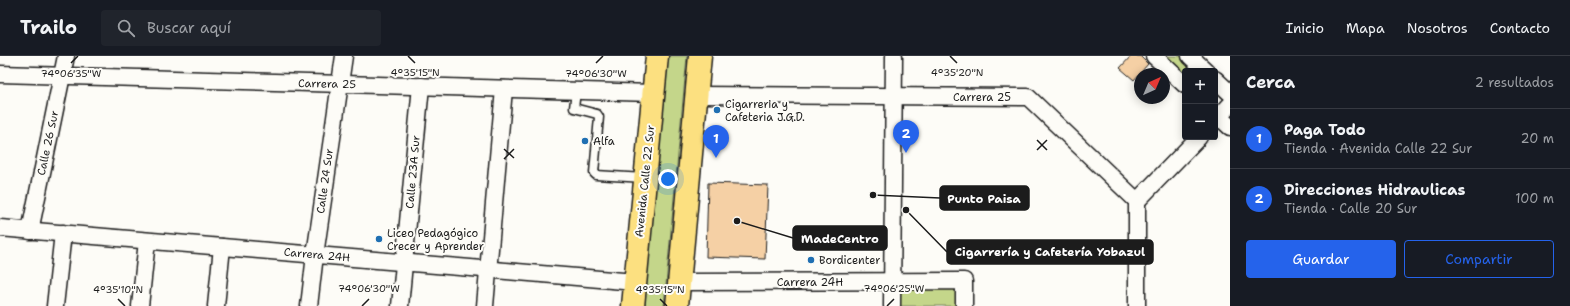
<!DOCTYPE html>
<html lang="es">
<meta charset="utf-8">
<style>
body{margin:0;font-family:"Shantell Sans",sans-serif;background:#20242c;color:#f1f3f6}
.controls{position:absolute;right:12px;top:12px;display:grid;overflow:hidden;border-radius:4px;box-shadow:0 2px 10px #0003}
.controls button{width:36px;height:36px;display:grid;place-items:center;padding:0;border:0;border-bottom:1px solid #363941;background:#171b24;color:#f1f3f6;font:20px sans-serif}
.compass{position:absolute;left:1134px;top:12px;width:36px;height:36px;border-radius:50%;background:#171b24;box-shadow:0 2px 10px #0003;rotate:44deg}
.you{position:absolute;left:668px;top:123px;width:14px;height:14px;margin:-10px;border:3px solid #fff;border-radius:50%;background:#1a73e8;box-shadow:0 0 0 6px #1a73e833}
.badge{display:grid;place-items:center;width:26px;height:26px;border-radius:50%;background:#2563eb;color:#fff;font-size:13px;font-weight:700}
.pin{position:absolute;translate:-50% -33px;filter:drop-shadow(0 1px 2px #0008)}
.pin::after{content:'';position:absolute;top:21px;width:14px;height:12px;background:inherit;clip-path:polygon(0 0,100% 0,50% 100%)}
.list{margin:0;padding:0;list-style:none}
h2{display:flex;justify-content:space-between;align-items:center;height:52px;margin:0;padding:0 16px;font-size:17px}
h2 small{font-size:13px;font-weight:400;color:#9ea1a6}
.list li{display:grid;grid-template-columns:26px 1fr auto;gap:12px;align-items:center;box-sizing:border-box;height:60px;padding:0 16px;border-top:1px solid #363941}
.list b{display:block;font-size:15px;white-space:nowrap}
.list p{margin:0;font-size:13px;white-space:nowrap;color:#9ea1a6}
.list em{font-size:13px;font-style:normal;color:#9ea1a6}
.actions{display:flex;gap:8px;padding:12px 16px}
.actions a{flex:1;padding:9px 0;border:1px solid #2563eb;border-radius:4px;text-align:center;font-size:14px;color:#2563eb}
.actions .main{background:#2563eb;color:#fff}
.icon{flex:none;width:22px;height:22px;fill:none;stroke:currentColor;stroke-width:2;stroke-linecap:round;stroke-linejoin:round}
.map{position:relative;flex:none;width:1230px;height:250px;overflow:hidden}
header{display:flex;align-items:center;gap:24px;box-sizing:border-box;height:56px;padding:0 20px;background:#171b24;border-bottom:1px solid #363941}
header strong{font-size:19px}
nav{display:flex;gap:22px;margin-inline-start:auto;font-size:14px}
.search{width:280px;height:36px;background:#20242c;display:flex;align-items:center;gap:10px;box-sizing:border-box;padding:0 14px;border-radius:4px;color:#9ea1a6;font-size:15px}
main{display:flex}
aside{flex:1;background:#171b24}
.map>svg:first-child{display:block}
</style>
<header>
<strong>Trailo</strong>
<div class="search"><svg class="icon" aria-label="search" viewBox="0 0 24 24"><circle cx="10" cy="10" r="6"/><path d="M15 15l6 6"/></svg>Buscar aquí</div>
<nav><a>Inicio</a><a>Mapa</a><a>Nosotros</a><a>Contacto</a></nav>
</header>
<main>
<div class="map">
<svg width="1230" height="250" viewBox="0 0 1230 250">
<rect width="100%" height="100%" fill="#fdfcf7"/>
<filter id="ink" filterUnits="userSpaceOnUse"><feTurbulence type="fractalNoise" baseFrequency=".025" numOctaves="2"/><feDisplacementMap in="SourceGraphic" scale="8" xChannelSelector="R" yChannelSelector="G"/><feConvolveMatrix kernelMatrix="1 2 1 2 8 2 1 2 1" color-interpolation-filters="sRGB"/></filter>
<g filter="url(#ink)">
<!-- green -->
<g fill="#c4d68a" stroke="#707953">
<polygon points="668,0 687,0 664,250 644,250"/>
<polygon points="1164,0 1182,0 1197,15 1185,15 1185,20"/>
<polygon points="900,230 957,232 957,250 899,250"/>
</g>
<!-- building -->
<g fill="#f5d0a5" stroke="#1c1c1c">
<polygon points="1131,0 1140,0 1148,8 1134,24 1120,12"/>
<polygon points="708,127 768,129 765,203 706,201"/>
</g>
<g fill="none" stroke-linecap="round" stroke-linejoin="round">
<defs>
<polyline id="service" points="576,35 574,52 597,58 599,61 594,117 596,119 644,122"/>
<g id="minor">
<polyline points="1154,0 1185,29"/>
<polyline points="1190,0 1206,15"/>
<polyline points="0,18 653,37"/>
<polyline points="1215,23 1230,37"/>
<polyline points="696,39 1028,41 1137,145"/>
<polyline points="1215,57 1230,71"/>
<polyline points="1215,65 1230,49"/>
<polyline points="1137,145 1199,81"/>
<polyline points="0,172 635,226"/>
<polyline points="30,175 66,0"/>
<polyline points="679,226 964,225 964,250"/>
<polyline points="55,250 63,177"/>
<polyline points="140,250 147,185"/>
<polyline points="216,250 222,191"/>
<polyline points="309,250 315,199 344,0"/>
<polyline points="400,250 421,30"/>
<polyline points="485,250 504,33"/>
<polyline points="892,250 894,0"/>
<polyline points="1137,250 1137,145"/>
</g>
<g id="primary">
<polyline points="633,250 657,0"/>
<polyline points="677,250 700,0"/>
</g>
</defs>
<!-- service casing -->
<use href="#service" stroke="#1c1c1c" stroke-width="11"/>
<!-- minor casing -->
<use href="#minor" stroke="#1c1c1c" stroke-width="19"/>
<!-- primary casing -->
<use href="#primary" stroke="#1c1c1c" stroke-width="25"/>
<!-- service -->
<use href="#service" stroke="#fdfcf7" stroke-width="8"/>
<!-- minor -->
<use href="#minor" stroke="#fdfcf7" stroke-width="16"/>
<!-- primary -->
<use href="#primary" stroke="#fce080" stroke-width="22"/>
</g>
</g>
<!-- ticks -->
<path fill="none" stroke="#1c1c1c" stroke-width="1.5" d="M408 0 415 7M950 0 957 7M71 7 78 0M596 7 603 0M1037 84 1047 94M504 93 514 102M1037 94 1047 84M504 103 514 93M118 243 125 250M660 243 667 250M362 250 369 243M887 250 894 243"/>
<!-- markers -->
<g fill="#1f6fb2" stroke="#fdfcf7" stroke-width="1.5">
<circle cx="717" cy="54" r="4"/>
<circle cx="585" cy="85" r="4"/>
<circle cx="379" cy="183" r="4"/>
<circle cx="811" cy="204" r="4"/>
</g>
<g text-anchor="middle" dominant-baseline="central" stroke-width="4" stroke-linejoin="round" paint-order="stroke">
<!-- street labels -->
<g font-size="11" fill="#1c1c1c" stroke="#fdfcf7">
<text transform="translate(327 28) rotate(1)">Carrera 25</text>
<text x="982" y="41">Carrera 25</text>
<text transform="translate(48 87) rotate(-78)">Calle 26 Sur</text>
<text transform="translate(413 116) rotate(-85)">Calle 23A Sur</text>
<text transform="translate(325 125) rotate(-82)">Calle 24 Sur</text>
<text transform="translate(645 125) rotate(-84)">Avenida Calle 22 Sur</text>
<text transform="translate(317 199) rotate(5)">Carrera 24H</text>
<text x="810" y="226">Carrera 24H</text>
</g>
<!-- poi labels -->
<g font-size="11" fill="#1c1c1c" stroke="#fdfcf7" text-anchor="start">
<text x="725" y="48">Cigarreria y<tspan x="725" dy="13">Cafeteria J.G.D.</tspan></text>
<text x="593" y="85">Alfa</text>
<text x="387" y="177">Liceo Pedagógico<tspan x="387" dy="13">Crecer y Aprender</tspan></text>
<text x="819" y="204">Bordicenter</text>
</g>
</g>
<g font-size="10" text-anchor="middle" fill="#1c1c1c" stroke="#fdfcf7" stroke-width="4" stroke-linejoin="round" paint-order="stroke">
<text x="415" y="20">4°35'15"N</text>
<text x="957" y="20">4°35'20"N</text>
<text x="71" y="21">74°06'35"W</text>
<text x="596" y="21">74°06'30"W</text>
<text x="369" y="236">74°06'30"W</text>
<text x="894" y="236">74°06'25"W</text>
<text x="118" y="237">4°35'10"N</text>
<text x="660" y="237">4°35'15"N</text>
</g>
<!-- callouts -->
<path fill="none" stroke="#1c1c1c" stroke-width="1.5" d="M873 139L940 142M737 165L793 182M906 154L947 196"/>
<g fill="#1c1c1c" stroke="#fdfcf7" stroke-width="1.5">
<circle cx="873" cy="139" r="4"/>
<circle cx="737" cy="165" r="4"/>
<circle cx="906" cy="154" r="4"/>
</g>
<g fill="#1c1c1c" stroke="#1c1c1c" stroke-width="1.5">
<rect x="940" y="130" width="89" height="24" rx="4"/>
<rect x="793" y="170" width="94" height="24" rx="4"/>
<rect x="947" y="184" width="206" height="24" rx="4"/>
</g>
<g font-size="12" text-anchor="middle" font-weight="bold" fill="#fff">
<text x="984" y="147">Punto Paisa</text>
<text x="840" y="187">MadeCentro</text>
<text x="1050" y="200">Cigarrería y Cafetería Yobazul</text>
</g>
</svg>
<div class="controls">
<button>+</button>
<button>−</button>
</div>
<svg class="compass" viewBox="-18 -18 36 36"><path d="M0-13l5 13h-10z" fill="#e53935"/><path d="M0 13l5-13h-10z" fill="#9ea1a6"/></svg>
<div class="you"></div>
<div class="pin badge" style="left:716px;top:102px">1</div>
<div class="pin badge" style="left:906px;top:97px">2</div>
</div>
<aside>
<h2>Cerca<small>2 resultados</small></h2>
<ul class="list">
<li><span class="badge">1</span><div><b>Paga Todo</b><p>Tienda · Avenida Calle 22 Sur</p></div><em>20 m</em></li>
<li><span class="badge">2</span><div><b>Direcciones Hidraulicas</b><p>Tienda · Calle 20 Sur</p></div><em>100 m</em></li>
</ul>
<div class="actions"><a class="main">Guardar</a><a>Compartir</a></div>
</aside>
</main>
